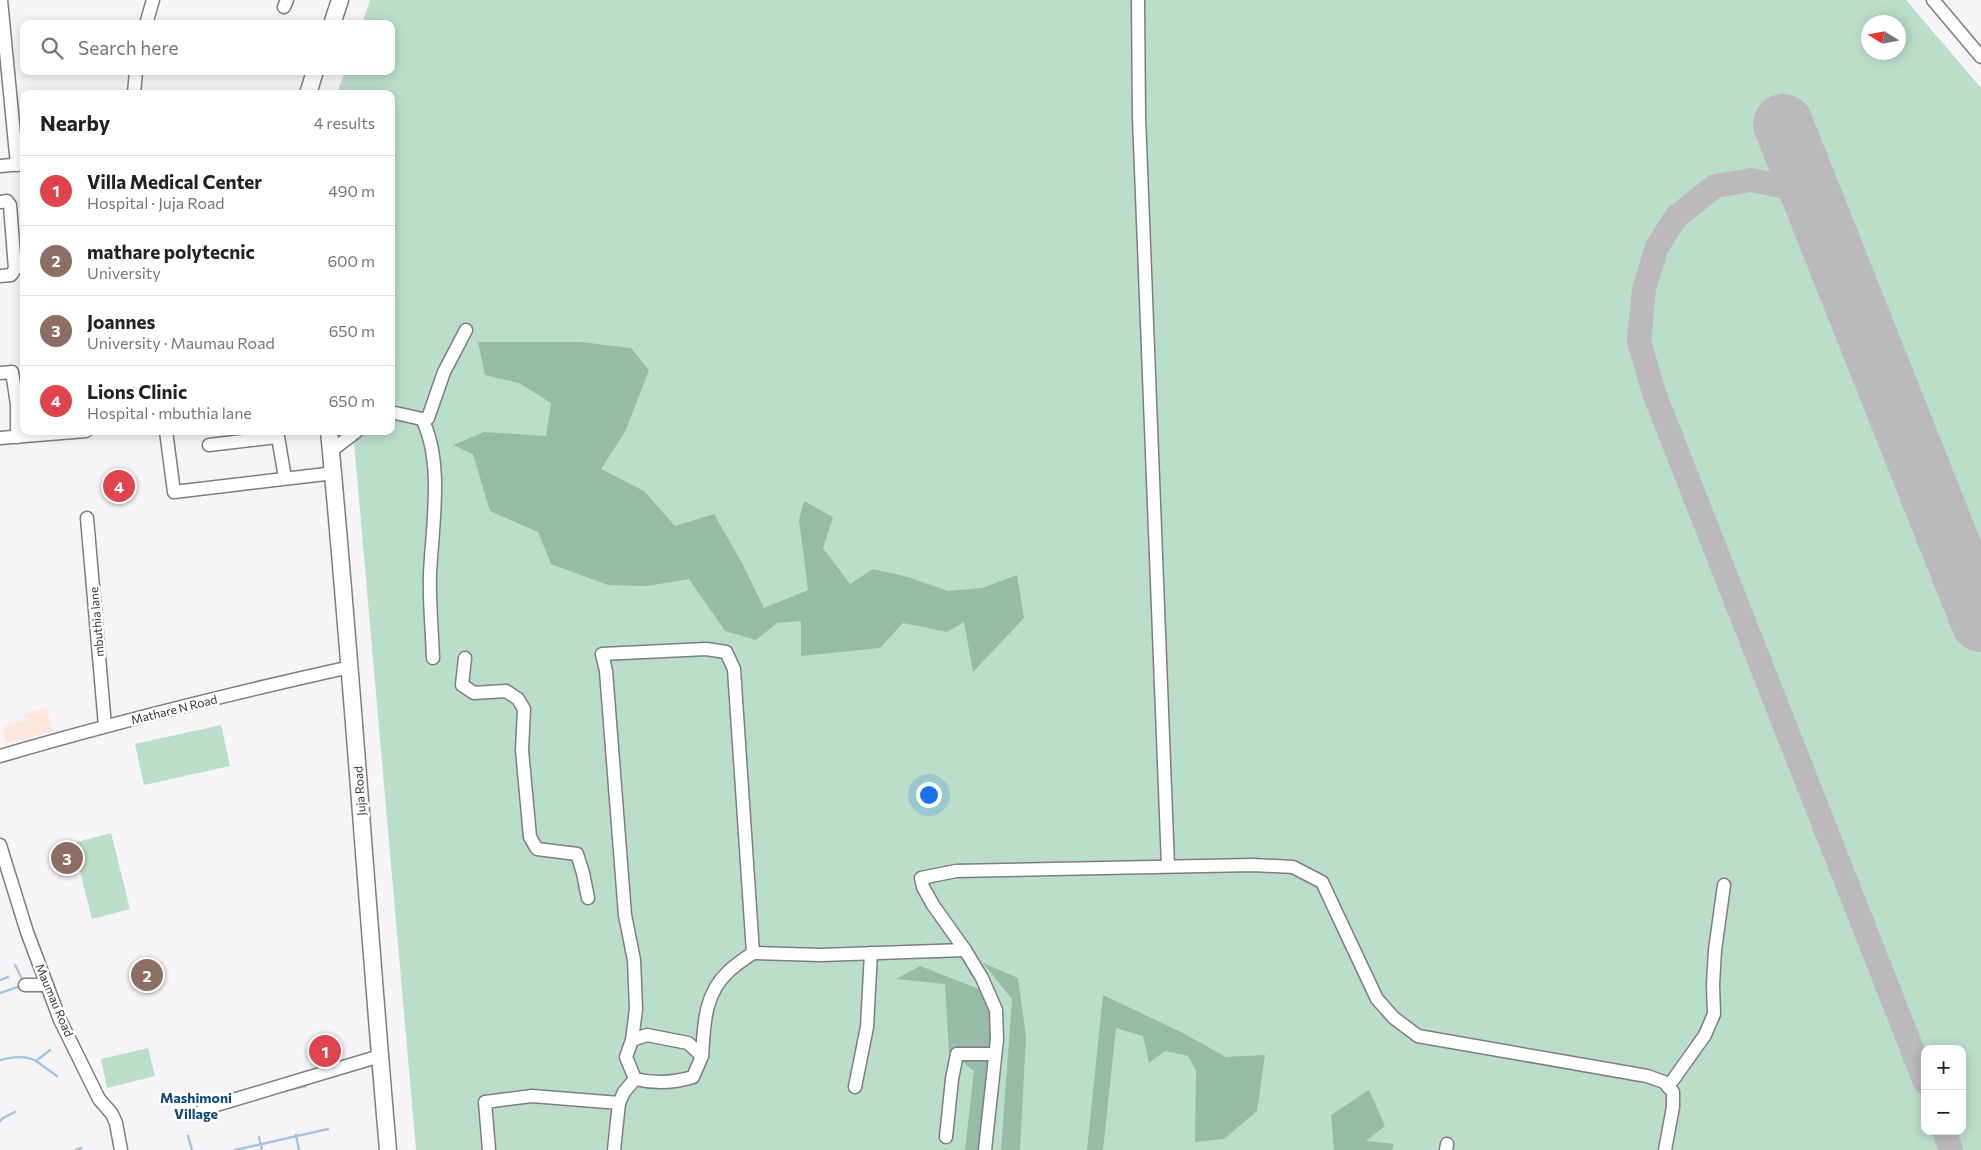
<!DOCTYPE html>
<meta charset="utf-8">
<style>
body{margin:0;font-family:Commissioner,sans-serif;background:#f6f6f6;color:#222}
.controls{position:absolute;right:15px;bottom:15px;display:grid;overflow:hidden;border-radius:10px;box-shadow:0 2px 12px #0003}
.controls button{width:45px;height:45px;display:grid;place-items:center;padding:0;border:0;border-bottom:1px solid #e0e0e0;background:#fff;color:#222;font:25px sans-serif}
.compass{position:absolute;left:1861px;top:15px;width:45px;height:45px;border-radius:50%;background:#fff;box-shadow:0 2px 12px #0003;rotate:281deg}
.you{position:absolute;left:928px;top:794px;width:18px;height:18px;margin:-12px;border:4px solid #fff;border-radius:50%;background:#1a73e8;box-shadow:0 0 0 8px #1a73e833}
.badge{display:grid;place-items:center;width:32px;height:32px;border-radius:50%;background:#1a73e8;color:#fff;font-size:16px;font-weight:700}
.pin{position:absolute;translate:-50% -50%;border:2px solid #fff;box-shadow:0 1px 5px #0006}
.list{margin:0;padding:0;list-style:none}
h2{display:flex;justify-content:space-between;align-items:center;height:65px;margin:0;padding:0 20px;font-size:21px}
h2 small{font-size:16px;font-weight:400;color:#767676}
.list li{display:grid;grid-template-columns:32px 1fr auto;gap:15px;align-items:center;box-sizing:border-box;height:70px;padding:0 20px;border-top:1px solid #e0e0e0}
.list b{display:block;font-size:19px;white-space:nowrap}
.list p{margin:0;font-size:16px;white-space:nowrap;color:#767676}
.list em{font-size:16px;font-style:normal;color:#767676}
.icon{flex:none;width:28px;height:28px;fill:none;stroke:currentColor;stroke-width:2;stroke-linecap:round;stroke-linejoin:round}
.map{position:relative;flex:none;width:1981px;height:1150px;overflow:hidden}
.search{position:absolute;background:#fff;box-shadow:0 2px 12px #0003;left:20px;top:20px;width:375px;height:55px;display:flex;align-items:center;gap:12px;box-sizing:border-box;padding:0 18px;border-radius:10px;color:#767676;font-size:19px}
.panel{position:absolute;background:#fff;box-shadow:0 2px 12px #0003;left:20px;top:90px;width:375px;height:345px;border-radius:10px}
.map>svg:first-child{display:block}
</style>
<div class="map">
<svg width="1981" height="1150" viewBox="0 0 1981 1150">
<rect width="100%" height="100%" fill="#f7f4f7"/>
<!-- commercial -->
<polygon fill="#fde6da" points="47,707 53,731 6,743 3,726 25,720 24,714"/>
<!-- green -->
<g fill="#bbdeca" fill-rule="evenodd">
<path d="M370 0H1906L1981 88V1150H416L353 431H391V94H337L345 71H391V24H362ZM1868 22H1898V52H1868ZM1925 1049H1962V1131H1925Z"/>
<polygon points="221,725 230,766 144,785 135,744"/>
<polygon points="111,833 130,909 92,919 73,843"/>
<polygon points="148,1048 155,1076 107,1088 101,1059"/>
</g>
<!-- forest -->
<g fill="#96bba6">
<polygon points="478,342 581,342 631,348 649,370 625,432 601,469 644,491 675,526 714,514 743,565 764,608 808,590 799,520 804,501 833,517 823,548 850,584 873,569 908,577 948,591 982,588 1017,575 1024,618 973,672 964,622 947,632 903,623 880,648 801,656 801,621 777,623 756,640 725,631 689,579 647,586 608,585 551,564 538,532 490,511 473,454 453,445 484,432 546,436 551,403 519,383 485,375"/>
<polygon points="983,963 1018,978 1026,1037 1020,1150 1001,1150 1012,999"/>
<polygon points="920,966 997,996 985,1150 965,1150 974,1071 949,1052 945,984 896,979"/>
<polygon points="1103,995 1183,1033 1226,1057 1265,1055 1257,1111 1224,1139 1195,1142 1196,1070 1188,1056 1165,1051 1149,1063 1143,1036 1116,1028 1103,1150 1087,1150"/>
<polygon points="1369,1090 1385,1126 1366,1141 1394,1144 1392,1150 1334,1150 1331,1115"/>
</g>
<g fill="none" stroke-linecap="round" stroke-linejoin="round">
<!-- stream -->
<g stroke="#a6c6df" stroke-width="2.5">
<polyline points="15,965 23,981"/>
<polyline points="0,980 8,977"/>
<polyline points="0,993 21,986"/>
<path d="M0 1060C12 1057 24 1055 36 1061L50 1050"/>
<polyline points="36,1061 57,1076"/>
<polyline points="283,1091 306,1086"/>
<polyline points="0,1121 3,1118 15,1112"/>
<polyline points="296,1135 299,1150"/>
<polyline points="188,1136 192,1150"/>
<polyline points="259,1137 262,1150"/>
<polyline points="76,1150 81,1148"/>
<polyline points="235,1150 328,1129"/>
</g>
<!-- taxiway -->
<g stroke="#bcb9bc" stroke-width="24">
<polyline points="1810,192 1751,180 1715,186 1676,217 1657,247 1644,289 1639,341 1654,393 1925,1082"/>
<polyline points="1944,1131 1951,1150"/>
</g>
<!-- runway -->
<polyline stroke="#bcb9bc" stroke-width="60" points="1783,124 1981,622"/>
<defs>
<g id="minor">
<polyline points="1,0 17,165"/>
<polyline points="1138,0 1139,117 1168,866"/>
<polyline points="1933,0 1981,57"/>
<polyline points="284,7 287,0"/>
<polyline points="146,24 153,0"/>
<polyline points="134,94 136,71"/>
<polyline points="0,166 24,164"/>
<polyline points="0,202 7,201 10,205 15,269 11,275 0,276"/>
<polyline points="0,373 12,372 17,404 17,437"/>
<path d="M391 412 422 419C444 462 432 527 430 574 429 601 432 630 433 658"/>
<polyline points="422,419 428,418 444,372 466,330"/>
<polyline points="166,431 174,492 334,473"/>
<polyline points="277,431 285,478"/>
<polyline points="0,438 86,431"/>
<polyline points="209,445 277,437"/>
<polyline points="331,451 357,431"/>
<polyline points="87,518 105,726"/>
<polyline points="465,658 462,685 474,693 506,691 518,699 524,709 522,750 530,837 537,849 577,854 583,873 588,898"/>
<path d="M0 756C116 722 233 693 350 667"/>
<polyline points="0,845 27,932 60,1020 99,1099 112,1114 116,1123 121,1150"/>
<polyline points="753,953 821,955 965,950"/>
<polyline points="25,985 47,985"/>
<path d="M647 1035 688 1043 702 1056 693 1077C673 1083 656 1084 635 1079L626 1057 632 1040Z"/>
<path d="M632 1040 636 1009 634 960 625 915 606 671 602 654 706 649 726 652 734 669 753 953C744 959 735 965 728 972 704 994 704 1026 702 1056"/>
<polyline points="855,1087 867,1027 871,953"/>
<polyline points="1668,1087 1705,1035 1714,1014 1713,985 1715,950 1724,885"/>
<polyline points="619,1103 624,1092 635,1079"/>
<polyline points="203,1109 380,1056"/>
<polyline points="946,1137 952,1079 957,1054 995,1054"/>
<polyline points="489,1150 485,1102 532,1096 619,1103 614,1150"/>
<polyline points="985,1150 997,1039 996,1010 982,978 965,950 933,905 923,887 921,878 956,871 1253,865 1293,867 1322,882 1377,999 1394,1018 1418,1036 1647,1076 1664,1082 1673,1092 1673,1107 1665,1150"/>
<polyline points="1446,1150 1447,1144"/>
</g>
<g id="major">
<polyline points="332,24 340,0"/>
<polyline points="308,94 315,71"/>
<path d="M329 431C352 670 367 911 388 1150"/>
</g>
</defs>
<!-- minor casing -->
<use href="#minor" stroke="#807d80" stroke-width="15"/>
<!-- major casing -->
<use href="#major" stroke="#807d80" stroke-width="19"/>
<!-- minor -->
<use href="#minor" stroke="#fff" stroke-width="12"/>
<!-- major -->
<use href="#major" stroke="#fff" stroke-width="16"/>
</g>
<g text-anchor="middle" dominant-baseline="central" stroke-width="5" stroke-linejoin="round" paint-order="stroke">
<!-- street labels -->
<g font-size="12" fill="#363436" stroke="#fff">
<text transform="translate(96 622) rotate(-95)">mbuthia lane</text>
<text transform="translate(174 709) rotate(-14)">Mathare N Road</text>
<text transform="translate(359 791) rotate(-94)">Juja Road</text>
<text transform="translate(55 1000) rotate(67)">Maumau Road</text>
</g>
<!-- neighbourhood labels -->
<g font-size="14" font-weight="bold" fill="#0e4778" stroke="#fff">
<text x="196" y="1097">Mashimoni<tspan x="196" dy="16">Village</tspan></text>
</g>
</g>
</svg>
<div class="controls">
<button>+</button>
<button>−</button>
</div>
<svg class="compass" viewBox="-18 -18 36 36"><path d="M0-13l5 13h-10z" fill="#e53935"/><path d="M0 13l5-13h-10z" fill="#767676"/></svg>
<div class="you"></div>
<div class="pin badge" style="left:325px;top:1051px;background:#e0444e">1</div>
<div class="pin badge" style="left:147px;top:975px;background:#8d6e63">2</div>
<div class="pin badge" style="left:67px;top:858px;background:#8d6e63">3</div>
<div class="pin badge" style="left:119px;top:486px;background:#e0444e">4</div>
<div class="search"><svg class="icon" aria-label="search" viewBox="0 0 24 24"><circle cx="10" cy="10" r="6"/><path d="M15 15l6 6"/></svg>Search here</div>
<section class="panel">
<h2>Nearby<small>4 results</small></h2>
<ul class="list">
<li><span class="badge" style="background:#e0444e">1</span><div><b>Villa Medical Center</b><p>Hospital · Juja Road</p></div><em>490 m</em></li>
<li><span class="badge" style="background:#8d6e63">2</span><div><b>mathare polytecnic</b><p>University</p></div><em>600 m</em></li>
<li><span class="badge" style="background:#8d6e63">3</span><div><b>Joannes</b><p>University · Maumau Road</p></div><em>650 m</em></li>
<li><span class="badge" style="background:#e0444e">4</span><div><b>Lions Clinic</b><p>Hospital · mbuthia lane</p></div><em>650 m</em></li>
</ul>
</section>
</div>
